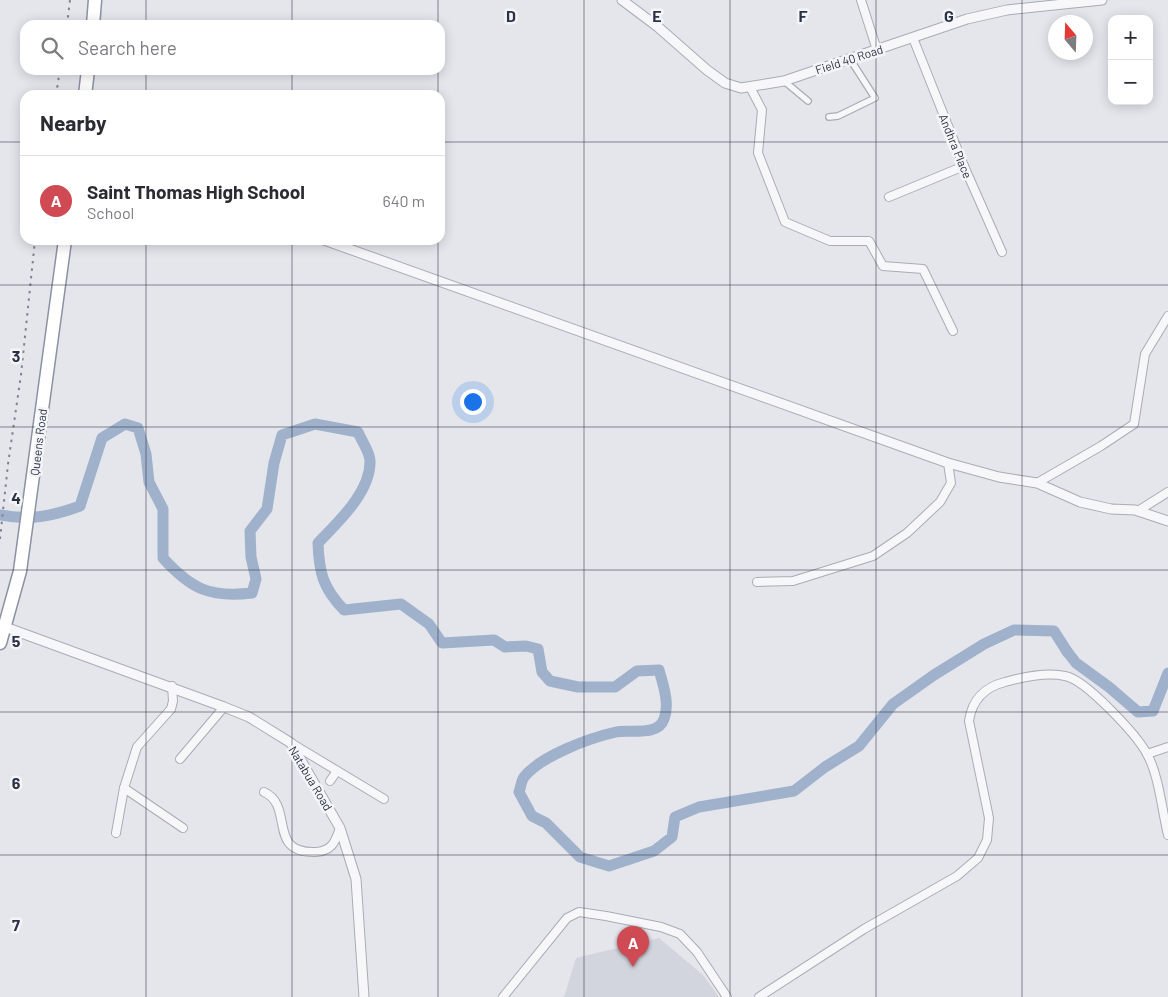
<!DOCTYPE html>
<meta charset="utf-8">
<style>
body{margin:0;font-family:Barlow,sans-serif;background:#f2f2f3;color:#2b2b33}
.controls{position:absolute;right:15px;top:15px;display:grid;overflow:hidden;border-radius:10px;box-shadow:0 2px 12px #0003}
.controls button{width:45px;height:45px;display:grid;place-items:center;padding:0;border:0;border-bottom:1px solid #e1e1e2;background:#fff;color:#2b2b33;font:25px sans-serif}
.compass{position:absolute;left:1048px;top:15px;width:45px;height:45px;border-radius:50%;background:#fff;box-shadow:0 2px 12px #0003;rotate:341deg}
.you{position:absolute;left:472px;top:401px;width:18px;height:18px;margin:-12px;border:4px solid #fff;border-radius:50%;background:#1a73e8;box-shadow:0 0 0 8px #1a73e833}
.badge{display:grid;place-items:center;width:32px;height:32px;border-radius:50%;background:#d04a53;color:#fff;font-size:16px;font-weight:700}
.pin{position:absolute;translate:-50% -41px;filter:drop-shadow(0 1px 2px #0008)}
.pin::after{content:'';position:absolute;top:26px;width:18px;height:15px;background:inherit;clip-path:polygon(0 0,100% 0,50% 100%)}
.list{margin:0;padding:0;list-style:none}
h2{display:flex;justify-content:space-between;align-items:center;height:65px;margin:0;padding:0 20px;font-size:21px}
h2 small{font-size:16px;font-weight:400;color:#7c7c81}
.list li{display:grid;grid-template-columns:32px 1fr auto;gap:15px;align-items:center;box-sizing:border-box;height:90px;padding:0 20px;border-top:1px solid #e1e1e2}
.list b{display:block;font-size:19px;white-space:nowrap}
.list p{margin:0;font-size:16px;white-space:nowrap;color:#7c7c81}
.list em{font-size:16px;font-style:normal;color:#7c7c81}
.icon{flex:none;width:28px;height:28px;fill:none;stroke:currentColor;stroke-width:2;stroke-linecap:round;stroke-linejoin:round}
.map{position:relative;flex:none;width:1168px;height:997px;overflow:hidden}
.search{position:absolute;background:#fff;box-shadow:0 2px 12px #0003;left:20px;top:20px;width:425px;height:55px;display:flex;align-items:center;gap:12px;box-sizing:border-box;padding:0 18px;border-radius:15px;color:#7c7c81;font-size:19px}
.panel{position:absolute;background:#fff;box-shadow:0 2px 12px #0003;left:20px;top:90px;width:425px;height:155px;border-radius:15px}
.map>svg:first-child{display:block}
</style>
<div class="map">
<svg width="1168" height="997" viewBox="0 0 1168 997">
<rect width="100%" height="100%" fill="#e4e6ec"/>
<!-- built -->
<polygon fill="#d2d5de" points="659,938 703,975 719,997 564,997 576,958"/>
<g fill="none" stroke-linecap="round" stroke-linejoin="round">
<!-- river -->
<g stroke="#9fb1cb" stroke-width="11">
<path d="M0 515C29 521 53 516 80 506L102 438 125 424 138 428 146 454 149 482 163 509V558C191 589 210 598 252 593L256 579 251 557 250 531 267 509 274 463 282 435 315 424 358 432C361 440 370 452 370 461 371 492 338 522 318 543 319 573 323 588 344 610L401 604 429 624 442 643 494 640 505 647 526 646 538 649 542 672 550 681 578 687H615L637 671 659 670C663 684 670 704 664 719 658 737 629 729 616 732 589 738 541 756 524 777 521 781 521 787 519 792L532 816 546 823 580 857 609 866 654 851 672 837 675 817 699 807 794 791 825 767 859 746 893 704 934 675 984 644 1014 630 1054 631 1068 653"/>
<polyline points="1066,650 1076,663 1109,687 1138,712 1153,711 1168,673"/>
</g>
<defs>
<g id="pedestrian">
<polyline points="784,81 808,101"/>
<polyline points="829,117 838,116 875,98 850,59"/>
</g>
<g id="minor">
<polyline points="861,0 877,50"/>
<polyline points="913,38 964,166 1002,252"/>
<polyline points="750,87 762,110 758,153 785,222 830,241 869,241 883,266 923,269 953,331"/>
<polyline points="889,197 964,166"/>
<polyline points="1037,483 1101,446 1134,424 1145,354 1168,316"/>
<polyline points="1138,511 1168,492"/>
<polyline points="757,582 793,581 873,556 907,533 940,502 951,483 948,463"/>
<polyline points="291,743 384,799"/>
<polyline points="1147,754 1168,747"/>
<polyline points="180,759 224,707"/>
<polyline points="330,781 337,771"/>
<polyline points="124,788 183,828"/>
<path d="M264 792C295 806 266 854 316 852 332 851 335 842 340 828"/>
<polyline points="116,833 124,788 137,747 171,709 173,701 172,686"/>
<polyline points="503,997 567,918 579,912 606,916 661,927 680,934 697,952 727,997"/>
<path d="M759 997 864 929 957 876 978 858 987 840 989 818 969 721C972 700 985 687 1005 682 1023 677 1047 672 1065 676 1085 679 1137 735 1147 754 1159 775 1162 811 1168 835"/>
</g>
<g id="tertiary">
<polyline points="622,0 658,27 707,70 725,83 741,88 784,81 967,19 1007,10 1102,0"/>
<polyline points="324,240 948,463 999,477 1037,483 1080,502 1111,509 1135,510 1168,521"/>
<polyline points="5,627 224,707 249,717 291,743 340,828 356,879 364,997"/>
</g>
<g id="trunk">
<polyline points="93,25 95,0"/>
<polyline points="85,95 88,70"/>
<polyline points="0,643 20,571 65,240"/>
</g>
</defs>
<!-- pedestrian casing -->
<use href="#pedestrian" stroke="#a9acb6" stroke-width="8"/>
<!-- minor casing -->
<use href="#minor" stroke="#a9acb6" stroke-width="10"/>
<!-- tertiary casing -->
<use href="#tertiary" stroke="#a9acb6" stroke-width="11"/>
<!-- trunk casing -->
<use href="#trunk" stroke="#8b92a3" stroke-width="15"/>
<!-- pedestrian -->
<use href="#pedestrian" stroke="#f7f7fa" stroke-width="5.5"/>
<!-- minor -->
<use href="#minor" stroke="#f7f7fa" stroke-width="8"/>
<!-- tertiary -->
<use href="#tertiary" stroke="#f7f7fa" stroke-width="9"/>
<!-- trunk -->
<use href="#trunk" stroke="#fff" stroke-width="12"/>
<!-- rail -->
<g stroke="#7d8496" stroke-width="2" stroke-dasharray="2.5 5" stroke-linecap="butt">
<polyline points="67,25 70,0"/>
<polyline points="56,95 60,70"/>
<polyline points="0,539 8,464 21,375 35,240"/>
</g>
</g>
<!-- grid -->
<path fill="none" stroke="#2b3244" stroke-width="1" stroke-opacity="0.55" d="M146 0V25M292 0V25M438 0V25M584 0V997M730 0V997M876 0V997M1022 0V997M146 70V95M292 70V95M438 70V95M0 142H25M440 142H1168M146 240V997M292 240V997M438 240V997M0 285H1168M0 427H1168M0 570H1168M0 712H1168M0 855H1168"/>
<g text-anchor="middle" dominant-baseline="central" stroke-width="5" stroke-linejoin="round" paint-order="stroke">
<!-- street labels -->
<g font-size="12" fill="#2b3244" stroke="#f4f5f9">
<text transform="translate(849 59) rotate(-18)">Field 40 Road</text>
<text transform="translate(956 146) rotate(68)">Andhra Place</text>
<text transform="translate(38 442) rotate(-83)">Queens Road</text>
<text transform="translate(311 778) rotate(59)">Natabua Road</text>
</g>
</g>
<g font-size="16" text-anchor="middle" font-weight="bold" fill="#2b3244" stroke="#f4f5f9" stroke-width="5" stroke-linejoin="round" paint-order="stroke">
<text x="511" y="22">D</text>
<text x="657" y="22">E</text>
<text x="803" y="22">F</text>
<text x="949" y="22">G</text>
<text x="16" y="362">3</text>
<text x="16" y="504">4</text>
<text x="16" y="647">5</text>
<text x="16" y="789">6</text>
<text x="16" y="931">7</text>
</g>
</svg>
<div class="controls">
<button>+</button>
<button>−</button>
</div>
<svg class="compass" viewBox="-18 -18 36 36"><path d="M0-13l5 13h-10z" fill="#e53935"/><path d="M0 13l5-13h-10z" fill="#7c7c81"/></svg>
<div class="you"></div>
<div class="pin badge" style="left:633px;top:967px">A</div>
<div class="search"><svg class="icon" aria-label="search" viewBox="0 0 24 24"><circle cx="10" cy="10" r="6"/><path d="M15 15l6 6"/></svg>Search here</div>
<section class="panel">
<h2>Nearby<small></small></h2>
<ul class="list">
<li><span class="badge">A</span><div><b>Saint Thomas High School</b><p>School</p></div><em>640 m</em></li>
</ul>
</section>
</div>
